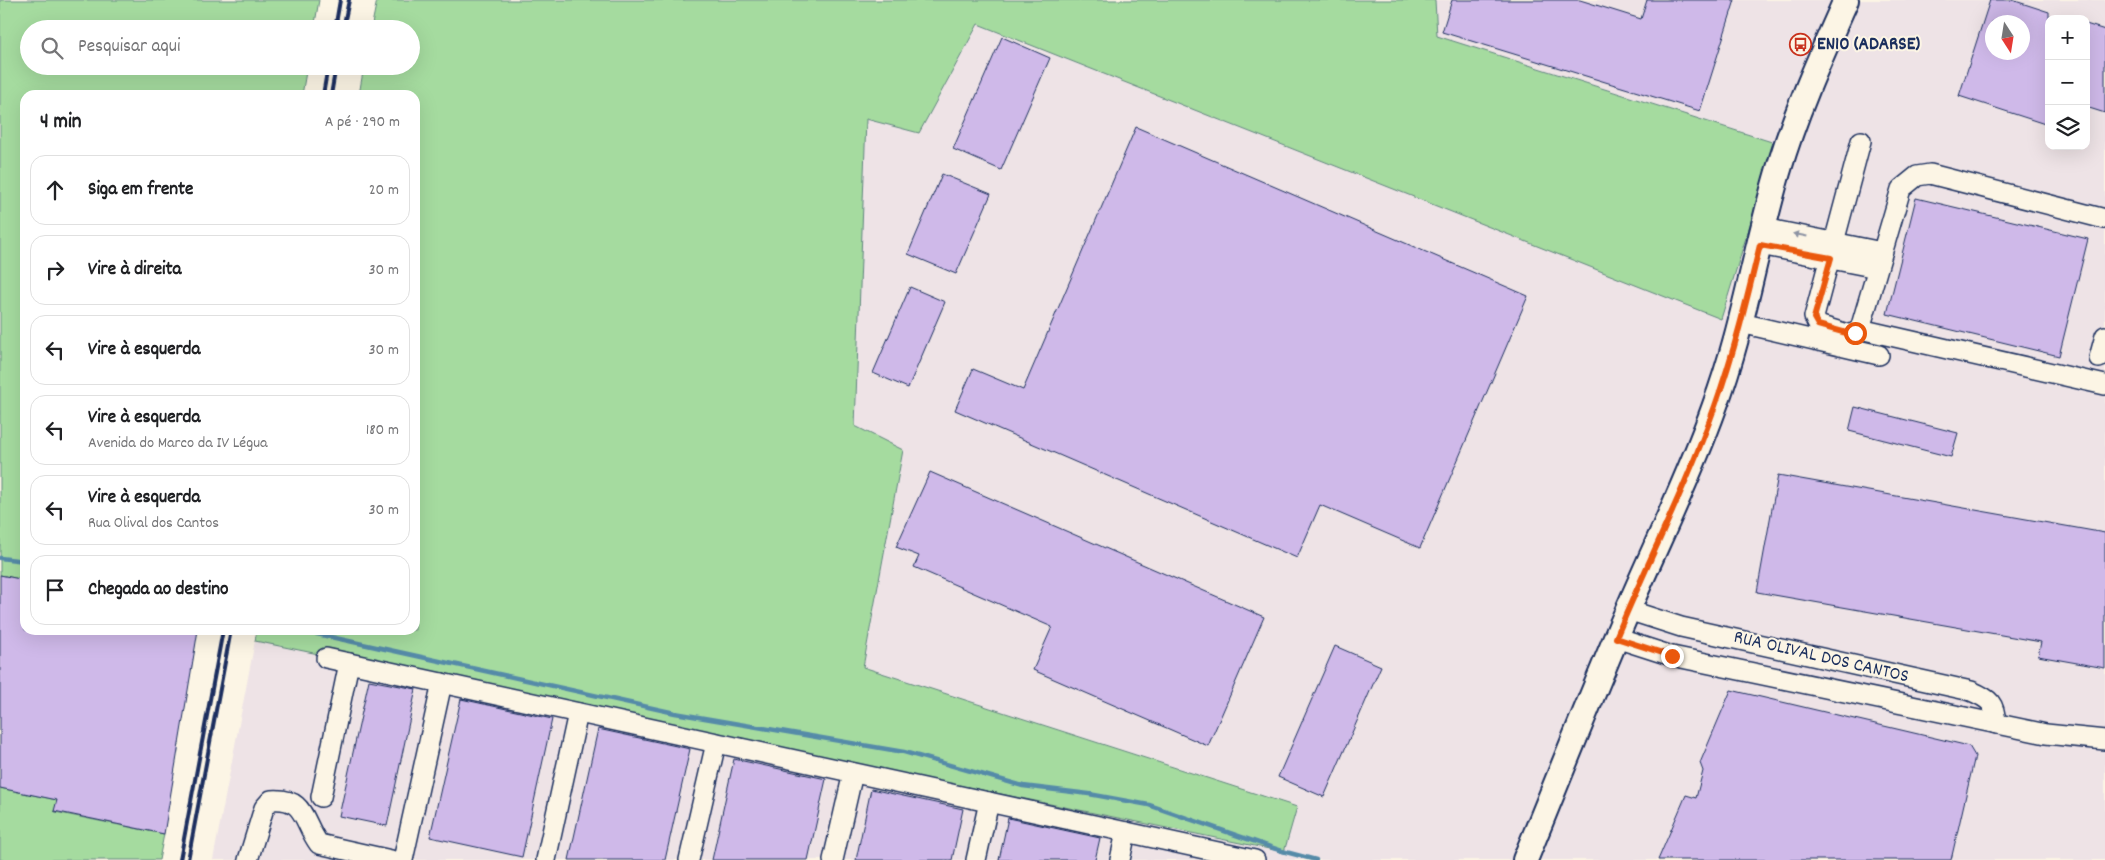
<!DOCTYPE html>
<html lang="pt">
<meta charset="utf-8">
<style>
body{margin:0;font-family:Dekko,sans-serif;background:#f6f6f6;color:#202124}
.controls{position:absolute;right:15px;top:15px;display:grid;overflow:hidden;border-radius:10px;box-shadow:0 5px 20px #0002}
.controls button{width:45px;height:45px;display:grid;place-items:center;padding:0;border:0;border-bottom:1px solid #e0e0e0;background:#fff;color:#202124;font:25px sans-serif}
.compass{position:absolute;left:1985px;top:15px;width:45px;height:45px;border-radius:50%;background:#fff;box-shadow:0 5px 20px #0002;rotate:168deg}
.stop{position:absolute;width:15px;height:15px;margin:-11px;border:4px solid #ea580c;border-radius:50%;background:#fff}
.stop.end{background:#ea580c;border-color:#fff;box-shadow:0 1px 5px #0008}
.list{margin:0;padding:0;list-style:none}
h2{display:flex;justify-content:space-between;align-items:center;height:65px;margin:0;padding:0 20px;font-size:21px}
h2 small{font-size:16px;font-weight:400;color:#757577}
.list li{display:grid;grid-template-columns:32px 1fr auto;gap:15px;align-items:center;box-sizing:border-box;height:70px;margin:0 10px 10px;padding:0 10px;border:1px solid #e0e0e0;border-radius:15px}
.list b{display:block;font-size:19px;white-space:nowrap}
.list p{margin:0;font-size:16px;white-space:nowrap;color:#757577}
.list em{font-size:16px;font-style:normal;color:#757577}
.icon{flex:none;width:28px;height:28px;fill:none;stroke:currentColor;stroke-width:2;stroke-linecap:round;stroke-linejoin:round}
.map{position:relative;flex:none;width:2105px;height:860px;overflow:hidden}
.search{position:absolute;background:#fff;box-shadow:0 5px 20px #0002;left:20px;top:20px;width:400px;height:55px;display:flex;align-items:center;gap:12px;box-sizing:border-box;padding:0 18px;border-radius:28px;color:#757577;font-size:19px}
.panel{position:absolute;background:#fff;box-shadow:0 5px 20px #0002;left:20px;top:90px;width:400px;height:545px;border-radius:15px}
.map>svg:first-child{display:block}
</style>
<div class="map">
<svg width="2105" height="860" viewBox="0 0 2105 860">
<rect width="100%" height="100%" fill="#fcf5e5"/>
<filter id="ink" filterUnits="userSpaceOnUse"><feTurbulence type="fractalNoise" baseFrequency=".02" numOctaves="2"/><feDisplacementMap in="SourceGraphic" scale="10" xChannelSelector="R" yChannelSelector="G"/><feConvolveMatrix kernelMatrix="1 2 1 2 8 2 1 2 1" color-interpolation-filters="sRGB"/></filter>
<g filter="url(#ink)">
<!-- built -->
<path fill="#eee3e6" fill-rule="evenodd" d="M1435 0H2105V860H213L255 641 326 655 1296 806 863 667 903 451 855 426 866 119 919 133 978 24 1721 318 1775 143 1437 36ZM2049 19H2086V146H2049ZM1992 22H2022V52H1992Z"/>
<!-- green -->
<g fill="#a5db9f" stroke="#60857e">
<polygon points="0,0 319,0 314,29 29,29 29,66 307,66 302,95 25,95 25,580 0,575"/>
<polygon points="377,0 1435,0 1437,36 1775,143 1721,319 978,24 919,133 866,119 855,426 903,450 863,667 1297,807 1284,852 255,641 257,630 415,630 415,95 359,95 364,66 411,66 411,29 371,29"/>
<polygon points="0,788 57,800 55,812 164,834 159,860 0,860"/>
</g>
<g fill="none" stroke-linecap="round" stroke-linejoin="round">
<!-- stream -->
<g stroke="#558ba8" stroke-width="4.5">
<polyline points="0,558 25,561"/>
<polyline points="299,630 675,713 904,752 1023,786 1089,794 1149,805 1282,851 1316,860"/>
</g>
</g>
<!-- building -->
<g fill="#cfb9e9" stroke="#1b2f5e" fill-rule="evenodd">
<polygon points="1452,0 1580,0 1641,19 1647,0 1735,0 1700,111 1442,32"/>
<path d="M1990 0H2012L2049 12V111L2045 124 1959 96ZM1992 22H2022V52H1992Z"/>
<polygon points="2086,24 2105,30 2105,113 2086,107"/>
<polygon points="1002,37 1050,58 1001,170 953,149"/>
<polygon points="1136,127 1528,296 1420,548 1320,505 1297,558 955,410 973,369 1023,390"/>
<polygon points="942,174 991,194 956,274 908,254"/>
<polygon points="1916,198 2088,239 2059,356 1887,314"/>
<polygon points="910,287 945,302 908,388 873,373"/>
<polygon points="1855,407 1958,433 1951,457 1849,431"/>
<polygon points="930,472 1264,617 1208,746 1033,670 1052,627 914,567 919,556 896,547"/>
<polygon points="1778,475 2105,533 2105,668 2038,656 2041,642 1757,592"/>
<polygon points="0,575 25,580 25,630 198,630 164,834 54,811 57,800 0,788"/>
<polygon points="1335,646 1381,666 1324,797 1278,777"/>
<polygon points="369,680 416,689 387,826 339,816"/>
<polygon points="1731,690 1969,746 1975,756 1951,860 1658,860 1686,795 1696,798 1703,771 1700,763"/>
<polygon points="461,699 552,719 522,857 430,837"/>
<polygon points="598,729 690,749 665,860 569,860"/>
<polygon points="734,759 826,779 808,860 712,860"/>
<polygon points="871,789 963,809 952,860 856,860"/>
<polygon points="1008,818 1100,838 1095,860 999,860"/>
</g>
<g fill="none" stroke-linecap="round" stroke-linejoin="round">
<defs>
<g id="minor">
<polyline points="1861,141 1814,317 1818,325 1851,335 1860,329 1901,189 1917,176 1930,174 2105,219"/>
<polyline points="1764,228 1882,252"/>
<polyline points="1760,245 1877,268"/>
<polyline points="1741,323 1879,355"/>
<polyline points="1860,329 2105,385"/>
<polyline points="2099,358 2105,336"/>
<path d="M1628 610 1681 627 1971 691C1990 699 1995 703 1996 724"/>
<polyline points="1616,638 1672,656 2046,734 2105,740"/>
<polyline points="326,658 349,663"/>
<polyline points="321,797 349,663 1255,860"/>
<path d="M248 860 264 808 271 800C306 797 302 821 319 844L391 860"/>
<polyline points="403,860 442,683"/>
<polyline points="546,860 578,713"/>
<polyline points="689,860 716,743"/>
<polyline points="833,860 853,773"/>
<polyline points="976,860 989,802"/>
<polyline points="1120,860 1126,832"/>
</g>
<path id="major" d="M1525 860C1559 777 1592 694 1627 612 1656 544 1689 478 1714 408 1743 331 1755 250 1778 172 1795 113 1821 56 1846 0"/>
</defs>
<!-- minor casing -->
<use href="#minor" stroke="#1b2f5e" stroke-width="22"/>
<!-- major casing -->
<use href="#major" stroke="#1b2f5e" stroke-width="28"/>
<!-- minor -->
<use href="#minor" stroke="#fcf5e5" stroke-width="19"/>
<!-- major -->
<use href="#major" stroke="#fcf5e5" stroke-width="24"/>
<!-- rail -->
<g stroke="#1b2f5e" stroke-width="4">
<polyline points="335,29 340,0"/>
<polyline points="343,29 349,0"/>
<polyline points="323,95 328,66"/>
<polyline points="331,95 336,66"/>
<polyline points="180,860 223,630"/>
<polyline points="188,860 231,630"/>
</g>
</g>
<!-- one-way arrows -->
<defs><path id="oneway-solid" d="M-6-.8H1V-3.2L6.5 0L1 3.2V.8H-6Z" transform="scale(1.25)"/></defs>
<use fill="#8c92a2" href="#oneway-solid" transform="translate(1800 235) rotate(-169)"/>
</g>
<g fill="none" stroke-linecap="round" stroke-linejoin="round" filter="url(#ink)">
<!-- route -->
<path stroke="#ea580c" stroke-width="6" d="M1672 656 1616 638C1648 561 1687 485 1715 406 1734 353 1747 299 1760 245L1831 258 1814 318 1818 325 1850 334 1855 333"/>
</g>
<!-- icons -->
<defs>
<symbol id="bus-ring" viewBox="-11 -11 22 22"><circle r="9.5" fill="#fcf5e5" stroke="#c8321e" stroke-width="1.5"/><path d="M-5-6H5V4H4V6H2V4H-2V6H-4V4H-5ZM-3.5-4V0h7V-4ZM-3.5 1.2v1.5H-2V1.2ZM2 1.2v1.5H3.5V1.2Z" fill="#c8321e"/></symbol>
</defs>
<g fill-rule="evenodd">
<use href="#bus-ring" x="1788" y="32" width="25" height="25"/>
</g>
<g text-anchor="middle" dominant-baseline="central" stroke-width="4" stroke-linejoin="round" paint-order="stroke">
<!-- poi labels -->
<g font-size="19" font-weight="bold" fill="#1b2f5e" stroke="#fcf5e5" text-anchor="start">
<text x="1817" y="45">EN10 (ADARSE)</text>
</g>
<!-- street labels -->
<g font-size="19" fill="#1b2f5e" stroke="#fcf5e5">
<text transform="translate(1821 658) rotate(13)">RUA OLIVAL DOS CANTOS</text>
</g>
</g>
</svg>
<div class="controls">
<button>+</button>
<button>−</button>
<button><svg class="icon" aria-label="layers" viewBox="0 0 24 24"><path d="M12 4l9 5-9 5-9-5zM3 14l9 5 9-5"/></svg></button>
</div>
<svg class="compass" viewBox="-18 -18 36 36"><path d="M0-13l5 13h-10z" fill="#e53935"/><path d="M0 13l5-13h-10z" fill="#757577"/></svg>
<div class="stop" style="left:1855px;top:333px"></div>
<div class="stop end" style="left:1672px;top:656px"></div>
<div class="search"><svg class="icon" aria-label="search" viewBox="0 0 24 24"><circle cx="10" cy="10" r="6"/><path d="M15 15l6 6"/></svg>Pesquisar aqui</div>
<section class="panel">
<h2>4 min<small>A pé · 290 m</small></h2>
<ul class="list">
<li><svg class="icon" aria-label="ahead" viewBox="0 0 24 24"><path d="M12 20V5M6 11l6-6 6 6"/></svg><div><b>Siga em frente</b></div><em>20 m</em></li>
<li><svg class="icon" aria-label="right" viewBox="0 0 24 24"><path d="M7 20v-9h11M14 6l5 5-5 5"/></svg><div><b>Vire à direita</b></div><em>30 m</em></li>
<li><svg class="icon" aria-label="left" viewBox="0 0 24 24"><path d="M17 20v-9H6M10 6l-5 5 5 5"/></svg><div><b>Vire à esquerda</b></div><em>30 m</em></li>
<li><svg class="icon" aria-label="left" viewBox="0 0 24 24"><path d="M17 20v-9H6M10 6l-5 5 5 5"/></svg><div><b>Vire à esquerda</b><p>Avenida do Marco da IV Légua</p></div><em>180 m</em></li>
<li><svg class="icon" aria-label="left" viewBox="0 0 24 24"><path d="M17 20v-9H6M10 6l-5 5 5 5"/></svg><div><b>Vire à esquerda</b><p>Rua Olival dos Cantos</p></div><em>30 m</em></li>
<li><svg class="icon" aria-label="arrive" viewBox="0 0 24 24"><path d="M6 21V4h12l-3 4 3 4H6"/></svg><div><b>Chegada ao destino</b></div></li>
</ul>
</section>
</div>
